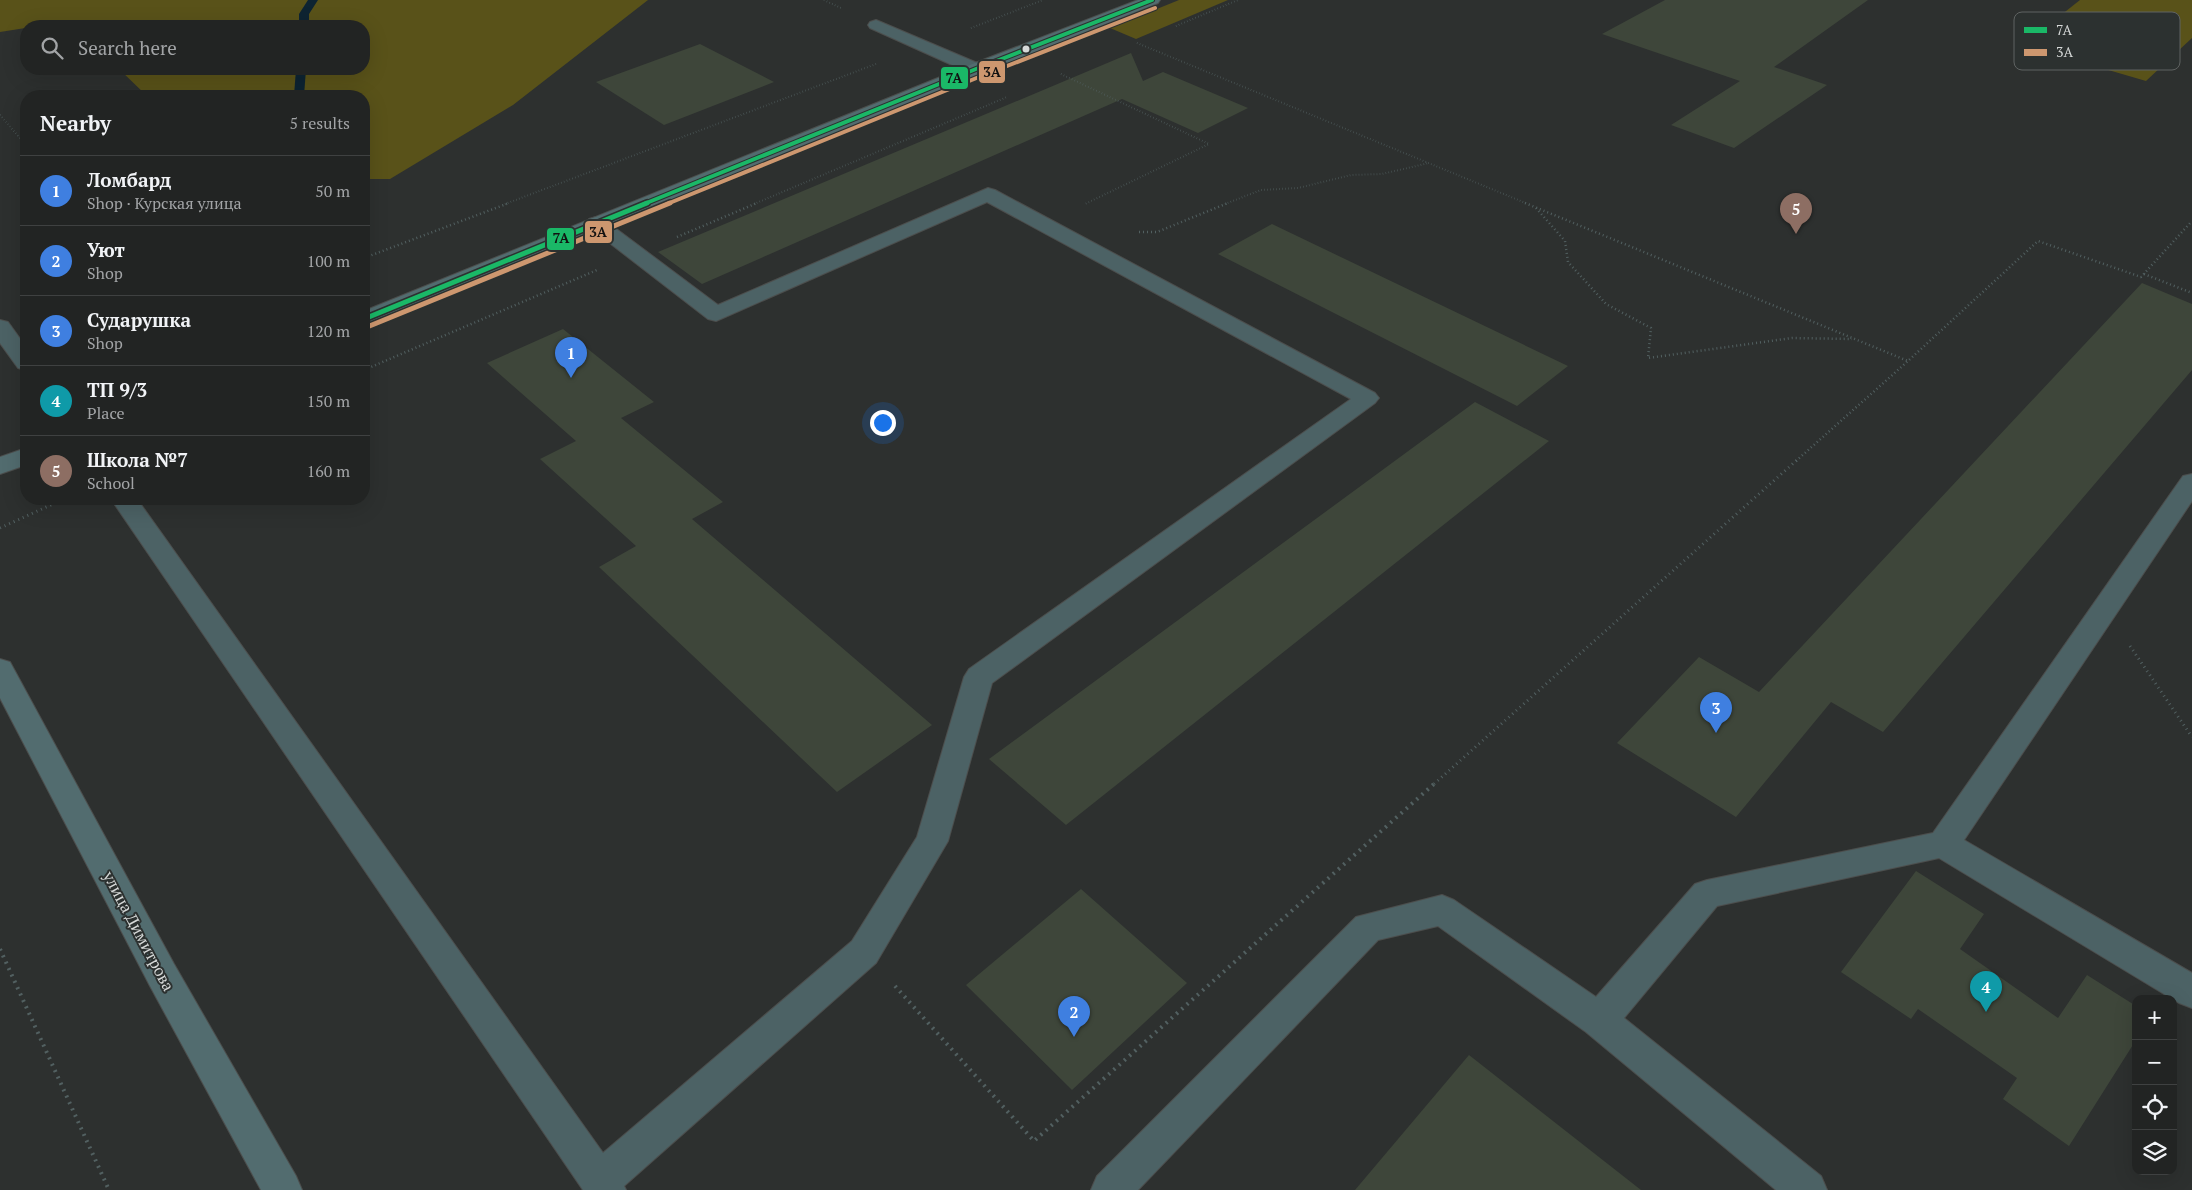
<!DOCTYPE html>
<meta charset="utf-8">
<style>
body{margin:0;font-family:"PT Serif",serif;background:#2a2c2b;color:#f1f3f6}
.controls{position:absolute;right:15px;bottom:15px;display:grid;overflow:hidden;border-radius:10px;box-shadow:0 5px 20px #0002}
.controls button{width:45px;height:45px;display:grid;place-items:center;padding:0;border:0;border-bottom:1px solid #3f4141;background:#222423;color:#f1f3f6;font:25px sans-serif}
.you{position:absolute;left:882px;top:422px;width:18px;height:18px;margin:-12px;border:4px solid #fff;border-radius:50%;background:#1a73e8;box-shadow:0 0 0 8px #1a73e833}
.badge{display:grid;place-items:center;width:32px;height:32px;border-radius:50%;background:#9b9e9d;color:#fff;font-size:16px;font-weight:700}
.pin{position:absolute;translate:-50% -41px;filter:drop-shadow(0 1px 2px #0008)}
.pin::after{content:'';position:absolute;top:26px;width:18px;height:15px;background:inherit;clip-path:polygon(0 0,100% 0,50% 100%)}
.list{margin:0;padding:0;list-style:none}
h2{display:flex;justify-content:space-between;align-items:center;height:65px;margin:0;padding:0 20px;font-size:21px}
h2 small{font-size:16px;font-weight:400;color:#a2a4a6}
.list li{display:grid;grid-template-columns:32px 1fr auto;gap:15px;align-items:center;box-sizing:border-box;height:70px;padding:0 20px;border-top:1px solid #3f4141}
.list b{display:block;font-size:19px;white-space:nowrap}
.list p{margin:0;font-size:16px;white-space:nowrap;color:#a2a4a6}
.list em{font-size:16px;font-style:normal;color:#a2a4a6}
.icon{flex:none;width:28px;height:28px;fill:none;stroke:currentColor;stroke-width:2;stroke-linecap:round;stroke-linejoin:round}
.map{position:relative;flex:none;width:2192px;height:1190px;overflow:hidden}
.search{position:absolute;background:#222423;box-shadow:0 5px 20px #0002;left:20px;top:20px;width:350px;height:55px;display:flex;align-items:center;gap:12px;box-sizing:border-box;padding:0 18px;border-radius:20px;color:#a2a4a6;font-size:19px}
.panel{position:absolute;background:#222423;box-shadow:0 5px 20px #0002;left:20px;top:90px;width:350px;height:415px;border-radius:20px}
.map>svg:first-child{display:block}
</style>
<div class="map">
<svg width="2192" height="1190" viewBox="0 0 2192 1190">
<rect width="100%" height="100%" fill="#2d302f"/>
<!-- green -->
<g fill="#595219">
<polygon points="0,0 648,0 513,105 390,179 364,179 364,96 147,96 119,69 364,69 364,26 76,26 70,21 0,32"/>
<polygon points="1179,0 1228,0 1136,39 1110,28"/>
<polygon points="2080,0 2192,0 2192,38 2146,81 2023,45"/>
</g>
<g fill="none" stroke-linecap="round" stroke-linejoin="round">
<!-- stream -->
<g fill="#0e2432" fill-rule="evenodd">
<polygon points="308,0 318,0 309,14 309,26 299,26 299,14"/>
<polygon points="296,69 306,69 304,96 294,96"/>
</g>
</g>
<!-- building -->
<g fill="#3e463a">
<polygon points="1665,0 1868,0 1774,67 1827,85 1734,148 1671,125 1740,81 1602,34"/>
<polygon points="700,44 774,82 664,125 596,82"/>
<polygon points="1131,53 1143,81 1163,72 1248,108 1198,133 1122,99 702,284 658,252"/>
<polygon points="1272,224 1568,366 1517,406 1218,254"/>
<polygon points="2142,283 2192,304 2192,370 1883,732 1831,702 1736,817 1617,743 1699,657 1759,692"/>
<polygon points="563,329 654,402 621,418 723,502 692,519 932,725 837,792 599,567 636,546 540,459 576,441 487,363"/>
<polygon points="1475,402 1549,441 1066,825 989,759"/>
<polygon points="1916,871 1984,914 1960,949 2058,1018 2087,975 2136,1006 2136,1040 2069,1146 2003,1099 2017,1078 1918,1009 1911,1019 1841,972"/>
<polygon points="1081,889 1187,983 1072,1090 966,985"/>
<polygon points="1469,1055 1641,1190 1355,1190"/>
</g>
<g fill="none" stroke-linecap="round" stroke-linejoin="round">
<defs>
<g id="minor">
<polygon points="876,20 982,65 985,69 982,73 970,73 870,28 868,25 870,22"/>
<polygon points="988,188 995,190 1375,393 1379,398 1375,403 992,683 948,841 876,963 624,1186 626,1190 583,1190 111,499 137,499 603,1153 852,941 917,837 964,677 969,669 1351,399 987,202 716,321 708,319 589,227 586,223 589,219 596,217 603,219 718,305"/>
<polygon points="0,320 8,322 26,347 26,370 18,368 0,343"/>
<polygon points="2192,474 2192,501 1964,840 2192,973 2192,1008 2179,1003 1939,858 1717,906 1624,1018 1821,1176 1827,1190 1776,1190 1586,1032 1438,926 1378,940 1138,1190 1091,1190 1097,1176 1356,917 1442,895 1454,900 1596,997 1695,884 1707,880 1933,833 2183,476"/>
</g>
<g id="major">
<polygon points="1138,0 1160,0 1158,3 982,73 364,326 364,311 970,65"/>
<polygon points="26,448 26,465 0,474 0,457"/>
<polygon points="0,659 10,662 174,964 296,1176 302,1190 261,1190 150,986 0,698"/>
</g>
</defs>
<!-- minor casing -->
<use href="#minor" stroke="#4c4e4d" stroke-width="2"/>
<!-- major casing -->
<use href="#major" stroke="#4c4e4d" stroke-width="2"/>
<!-- path-far3 -->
<g stroke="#526061" stroke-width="2" stroke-dasharray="0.5 2.5" stroke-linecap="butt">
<polyline points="824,0 843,9"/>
<polyline points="1176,26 1238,0"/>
<polyline points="971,28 1043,0"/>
<polyline points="1137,43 1528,204"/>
<polyline points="1061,74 1209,144 1085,204"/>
<polyline points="0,115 26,145"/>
<polyline points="505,204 876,64"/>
<polyline points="754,204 1007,97"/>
<polyline points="1225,204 1261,190 1298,188 1351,175 1382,174 1429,163"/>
</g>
<!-- path-far2 -->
<g stroke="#526061" stroke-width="2.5" stroke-dasharray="1 3" stroke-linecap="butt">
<polyline points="1525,203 1908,361 2038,241 2141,277 2192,221"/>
<polyline points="1536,208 1565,241 1568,262 1606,304 1651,328 1648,358 1792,338 1852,339"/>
<polyline points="1139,232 1157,232 1228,203"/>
<polyline points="677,237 757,203"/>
<polyline points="364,258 509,203"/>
<polyline points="2144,274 2192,293"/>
<polyline points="364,370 597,270"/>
<polyline points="1796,461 1908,361"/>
</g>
<!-- path-far1 -->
<g stroke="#526061" stroke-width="3" stroke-dasharray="1 4" stroke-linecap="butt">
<polyline points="0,528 64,499"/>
<polyline points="2130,646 2192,737"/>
<polyline points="1434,784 1797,460"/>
</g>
<!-- path -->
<g stroke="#526061" stroke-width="4" stroke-dasharray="2 5" stroke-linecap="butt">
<polyline points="0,949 109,1190"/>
<polyline points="895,986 1034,1141 1435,783"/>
</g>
<!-- minor -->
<use href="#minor" fill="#4c6265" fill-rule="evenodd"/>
<!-- major -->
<use href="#major" fill="#526c6f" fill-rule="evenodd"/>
<defs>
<polyline id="bus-1-far1" points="644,204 976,69 1152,0"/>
<polyline id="bus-1" points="364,319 647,203"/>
<polyline id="bus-2-far1" points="667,204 979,77 1155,8"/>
<polyline id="bus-2" points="367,327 670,203"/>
</defs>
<!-- bus-1-far1 casing -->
<use href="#bus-1-far1" stroke="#2c3130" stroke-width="6"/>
<!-- bus-1 casing -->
<use href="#bus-1" stroke="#2c3130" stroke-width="8"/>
<!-- bus-2-far1 casing -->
<use href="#bus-2-far1" stroke="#2c3130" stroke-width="6"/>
<!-- bus-2 casing -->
<use href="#bus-2" stroke="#2c3130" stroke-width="8"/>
<!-- bus-1-far1 -->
<use href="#bus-1-far1" stroke="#1ab867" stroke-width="4"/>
<!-- bus-1 -->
<use href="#bus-1" stroke="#1ab867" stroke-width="5"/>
<!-- bus-2-far1 -->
<use href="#bus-2-far1" stroke="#cd976f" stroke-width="4"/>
<!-- bus-2 -->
<use href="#bus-2" stroke="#cd976f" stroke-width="5"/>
</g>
<!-- markers -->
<circle fill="#d6d9d8" stroke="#2c3130" stroke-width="2" cx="1026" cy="49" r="4.5"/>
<g text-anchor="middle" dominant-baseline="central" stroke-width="4" stroke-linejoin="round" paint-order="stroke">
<!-- near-street labels -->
<g font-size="16" fill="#d6d9d8" stroke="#2c3130">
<text transform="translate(139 931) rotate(62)">улица Димитрова</text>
</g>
</g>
<!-- legend -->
<rect x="2014" y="12" width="166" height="58" rx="8" fill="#2c3130" stroke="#5f6362" stroke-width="1"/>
<rect x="2024" y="27" width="23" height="6" fill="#1ab867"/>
<rect x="2024" y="49" width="23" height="7" fill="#cd976f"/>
<g font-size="14" fill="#d6d9d8">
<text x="2056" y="35">7А</text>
<text x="2056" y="57">3А</text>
</g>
<g stroke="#2c3130" stroke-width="2">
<rect x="978" y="60" width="28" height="24" rx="5" fill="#cd976f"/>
<rect x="940" y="66" width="29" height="24" rx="5" fill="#1ab867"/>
<rect x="584" y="220" width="29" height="24" rx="5" fill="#cd976f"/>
<rect x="546" y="227" width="29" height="24" rx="5" fill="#1ab867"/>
</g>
<g font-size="14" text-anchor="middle" font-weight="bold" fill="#111">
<text x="992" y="77">3А</text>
<text x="954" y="83">7А</text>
<text x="598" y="237">3А</text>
<text x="561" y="243">7А</text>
</g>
</svg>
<div class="controls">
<button>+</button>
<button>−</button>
<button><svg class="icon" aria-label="locate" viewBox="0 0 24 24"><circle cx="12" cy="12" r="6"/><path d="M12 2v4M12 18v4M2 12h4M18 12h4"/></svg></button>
<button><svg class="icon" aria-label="layers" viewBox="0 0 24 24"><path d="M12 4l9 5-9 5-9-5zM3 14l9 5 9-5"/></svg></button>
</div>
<div class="you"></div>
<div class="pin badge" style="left:571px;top:378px;background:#3f7fe0">1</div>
<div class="pin badge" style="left:1074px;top:1037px;background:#3f7fe0">2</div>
<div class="pin badge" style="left:1716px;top:733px;background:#3f7fe0">3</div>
<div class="pin badge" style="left:1986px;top:1012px;background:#0f9aa8">4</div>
<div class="pin badge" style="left:1796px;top:234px;background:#8d6e63">5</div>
<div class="search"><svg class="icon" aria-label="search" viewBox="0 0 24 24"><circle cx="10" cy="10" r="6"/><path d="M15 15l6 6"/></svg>Search here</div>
<section class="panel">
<h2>Nearby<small>5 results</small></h2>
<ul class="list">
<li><span class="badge" style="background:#3f7fe0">1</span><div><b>Ломбард</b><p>Shop · Курская улица</p></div><em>50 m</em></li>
<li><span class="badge" style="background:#3f7fe0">2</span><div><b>Уют</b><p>Shop</p></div><em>100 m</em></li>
<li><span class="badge" style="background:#3f7fe0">3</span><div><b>Сударушка</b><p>Shop</p></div><em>120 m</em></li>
<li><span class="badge" style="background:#0f9aa8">4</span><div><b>ТП 9/3</b><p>Place</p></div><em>150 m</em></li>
<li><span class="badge" style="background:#8d6e63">5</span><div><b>Школа №7</b><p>School</p></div><em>160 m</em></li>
</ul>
</section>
</div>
